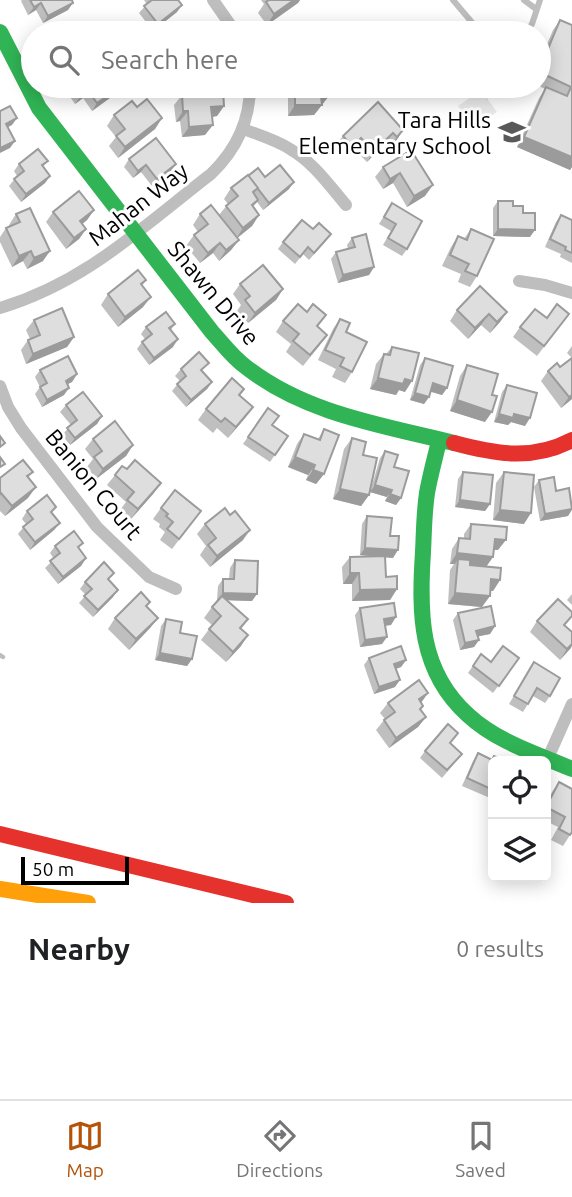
<!DOCTYPE html>
<style>
body{margin:0;font-family:Ubuntu,sans-serif;background:#f6f6f6;color:#202124}
.controls{position:absolute;right:21px;bottom:21px;display:grid;overflow:hidden;border-radius:10px;box-shadow:0 4px 18px #0003}
.controls button{width:63px;height:63px;display:grid;place-items:center;padding:0;border:0;border-bottom:2px solid #e0e0e0;background:#fff;color:#202124;font:35px sans-serif}
.scale{position:absolute;left:21px;bottom:18px;width:108px;box-sizing:border-box;padding-left:7px;border:4px solid #000;border-top:0;font-size:19px;line-height:24px;white-space:nowrap;color:#000;-webkit-text-stroke:5px #fff;paint-order:stroke}
.list{margin:0;padding:0;list-style:none}
h2{display:flex;justify-content:space-between;align-items:center;height:91px;margin:0;padding:0 28px;font-size:30px}
h2 small{font-size:23px;font-weight:400;color:#757577}
.icon{flex:none;width:38px;height:38px;fill:none;stroke:currentColor;stroke-width:2;stroke-linecap:round;stroke-linejoin:round}
.map{position:relative;flex:none;width:572px;height:903px;overflow:hidden}
.search{position:absolute;background:#fff;box-shadow:0 4px 18px #0003;left:21px;right:21px;top:21px;height:77px;display:flex;align-items:center;gap:18px;box-sizing:border-box;padding:0 24px;border-radius:38px;color:#757577;font-size:26px}
.sheet{height:196px;background:#fff}
nav{display:flex;justify-content:space-around;align-items:center;box-sizing:border-box;height:98px;border-top:2px solid #e0e0e0;background:#fff;font-size:19px;color:#757577}
nav a{display:grid;justify-items:center;gap:4px}
nav .on{color:#b45309}
.map>svg:first-child{display:block}
</style>
<div class="map">
<svg width="572" height="903" viewBox="0 0 572 903">
<defs>
<pattern id="park-tufts" width="24" height="20" patternUnits="userSpaceOnUse" patternTransform="scale(1.75)"><rect width="24" height="20" fill="#ebebeb"/><path d="M3 7l-1-3M5 7V3M7 7l1-3M15 17l-1-3M17 17v-4M19 17l1-3" fill="none" stroke="#c8c8c8"/></pattern>
</defs>
<rect width="100%" height="100%" fill="#fff"/>
<!-- park -->
<polygon fill="url(#park-tufts)" points="481,90 497,112 474,128 458,106"/>
<g fill="none" stroke-linecap="round" stroke-linejoin="round">
<!-- stream -->
<polyline stroke="#bdbdbd" stroke-width="4.5" points="0,655 3,657"/>
<!-- lane -->
<g stroke="#bebebe" stroke-width="6">
<polyline points="453,0 481,33"/>
<polyline points="524,0 536,9"/>
<polyline points="525,33 532,24 540,0"/>
</g>
<!-- street -->
<g stroke="#bebebe" stroke-width="12">
<polyline points="213,0 236,33"/>
<path d="M243 129C259 135 276 140 290 149 313 162 329 185 346 205"/>
<polyline points="519,281 545,285 572,293"/>
<path d="M0 308C86 282 141 228 211 174 236 150 250 121 250 86"/>
<polyline points="0,386 8,407 21,428 97,527 149,577 176,589"/>
<polyline points="548,758 572,704"/>
</g>
<!-- fast -->
<g stroke="#30b455" stroke-width="16">
<path d="M0 32 39 108 212 332C223 344 233 358 246 367 306 414 382 425 454 443"/>
<path d="M439 441C435 458 430 476 427 493 424 513 424 532 423 552 419 613 419 671 468 715 497 742 537 754 572 769"/>
</g>
<!-- slow -->
<polyline stroke="#ff9f0a" stroke-width="16" points="0,889 88,903"/>
<!-- jam -->
<g stroke="#e5322d" stroke-width="16">
<path d="M454 443C496 454 532 461 572 440"/>
<polyline points="0,834 286,903"/>
</g>
</g>
<!-- wall -->
<g fill="#bfbfbf">
<polygon points="22,0 72,0 68,10 43,23 36,10 28,15 21,1"/>
<polygon points="144,0 178,0 177,12 153,31 139,13 147,4"/>
<polygon points="261,0 300,0 298,3 267,25 258,13 264,4"/>
<polygon points="560,20 572,25 572,167 570,170 517,147 539,98 545,89 539,86 539,63 553,30"/>
<polygon points="70,86 118,86 119,88 114,95 92,111 83,98 75,104 66,91"/>
<polygon points="278,86 329,86 322,106 321,106 314,115 288,116 288,97 278,97"/>
<polygon points="182,95 224,106 217,116 212,117 205,135 182,137 180,121 176,122 174,105"/>
<polygon points="137,107 162,118 155,129 118,158 109,146 116,137 107,126 114,115"/>
<polygon points="403,130 396,141 389,147 385,143 367,162 354,149 346,157 335,146 343,136"/>
<polygon points="411,150 425,196 407,207 393,183 383,189 375,177 383,167"/>
<polygon points="129,159 171,171 152,186 141,172 133,178 124,167"/>
<polygon points="48,161 43,167 50,176 45,183 21,202 9,186 17,176 14,171 19,164"/>
<polygon points="265,177 289,189 263,210 257,202 253,207 259,215 252,226 237,238 239,240 231,250 219,261 213,253 200,263 186,246 194,235 198,232 193,225 200,214 219,215 228,204 224,199 231,188"/>
<polygon points="498,201 513,206 523,213 530,237 493,236 493,208"/>
<polygon points="392,203 407,249 402,256 383,245 391,231 379,224"/>
<polygon points="94,210 87,220 82,224 86,229 79,239 66,249 46,222 53,212"/>
<polygon points="16,214 43,261 27,269 23,261 12,267 0,242 0,237 6,228 9,226 9,225"/>
<polygon points="561,215 572,220 572,263 560,257 561,254 545,247 556,222"/>
<polygon points="471,229 477,276 470,287 458,282 461,274 442,266 451,247 458,236 464,239"/>
<polygon points="352,238 374,267 369,275 338,283 331,259 336,252 348,249 347,245"/>
<polygon points="326,241 309,260 303,254 295,264 278,249 283,242"/>
<polygon points="146,280 142,286 143,307 118,327 101,305 108,294"/>
<polygon points="240,284 283,289 276,300 248,323 237,311 241,305 233,294"/>
<polygon points="457,310 507,312 500,322 490,333 481,325 468,339 450,321"/>
<polygon points="569,314 537,356 513,337 520,327 547,318"/>
<polygon points="340,319 346,332 352,372 345,383 332,377 336,369 318,360 333,329"/>
<polygon points="34,320 74,337 67,347 26,364 21,350 28,340 30,339 26,330"/>
<polygon points="283,321 318,327 320,345 303,366 286,352 291,344 276,332"/>
<polygon points="175,324 171,330 173,347 149,365 137,349 142,342 145,339 141,334 146,327"/>
<polygon points="572,346 572,399 561,408 541,381 548,371 560,367 572,358 567,353"/>
<polygon points="392,347 405,392 399,390 396,395 370,389 376,364 384,354 386,354"/>
<polygon points="425,358 447,388 442,395 430,391 429,397 424,404 410,400 420,365"/>
<polygon points="467,365 485,422 450,411 460,376"/>
<polygon points="181,369 203,372 212,382 207,389 186,407 172,391 180,381 175,376"/>
<polygon points="40,370 77,374 72,382 67,384 64,395 42,407 35,394 40,387 35,377"/>
<polygon points="507,385 525,426 511,422 508,425 494,422 502,392"/>
<polygon points="244,389 239,396 253,407 228,438 217,428 213,433 198,420 206,409"/>
<polygon points="66,405 102,416 97,424 70,445 62,435 71,425 60,412"/>
<polygon points="268,408 272,425 288,436 270,462 243,444"/>
<polygon points="324,429 324,474 316,484 306,480 308,475 288,467 297,444 304,434 318,439"/>
<polygon points="352,438 363,455 369,495 361,506 333,499 344,449"/>
<polygon points="93,439 133,445 126,456 96,479 87,467 93,459 85,449"/>
<polygon points="385,451 394,467 401,498 396,505 385,501 387,497 370,492 380,458"/>
<polygon points="127,469 161,483 153,494 131,519 120,510 126,502 107,485 115,475"/>
<polygon points="33,472 28,478 28,498 5,516 0,511 0,478"/>
<polygon points="463,472 490,504 485,511 455,507 458,479"/>
<polygon points="504,472 524,524 493,520 496,483"/>
<polygon points="539,480 556,491 572,504 572,510 568,516 540,521 534,487"/>
<polygon points="161,508 201,511 172,549 160,540 165,532 159,527 160,524 153,519"/>
<polygon points="27,511 52,514 60,523 54,530 30,550 18,534 26,524 22,519"/>
<polygon points="367,516 390,536 393,558 385,557 386,577 397,589 390,600 352,601 352,584 343,584 342,567 350,557 370,556 360,555 362,524"/>
<polygon points="205,524 243,540 210,567 200,555 206,546 197,534"/>
<polygon points="471,524 498,550 494,550 493,557 486,566 500,580 493,591 490,590 482,607 448,604 450,570 454,564 450,564 452,549 459,538 464,539 464,534"/>
<polygon points="55,546 79,549 86,558 81,566 58,584 45,568 54,559 50,553"/>
<polygon points="235,560 252,601 227,600 248,619 241,629 241,646 226,662 201,640 212,625 204,618 217,600 218,586 223,579 229,579 230,568"/>
<polygon points="109,580 113,597 93,617 79,603 86,595 80,589 85,582"/>
<polygon points="572,594 572,605 567,600"/>
<polygon points="147,607 158,618 150,628 129,650 108,629 115,618"/>
<polygon points="360,608 391,625 385,626 382,644 360,647 355,615"/>
<polygon points="458,613 495,626 490,634 478,636 479,640 474,647 460,650 453,620"/>
<polygon points="166,619 180,633 192,659 187,666 155,660 161,626"/>
<polygon points="537,621 566,626 572,632 572,646 560,660 530,632"/>
<polygon points="481,654 491,662 519,658 493,693 468,673"/>
<polygon points="369,658 406,660 401,667 396,669 395,687 374,694 364,665"/>
<polygon points="534,662 550,696 545,703 533,696 523,712 509,704"/>
<polygon points="388,703 421,703 423,706 421,710 426,717 418,727 389,748 376,730 385,719 380,713"/>
<polygon points="450,744 462,754 442,778 420,758 425,751"/>
<polygon points="478,753 492,760 494,756 493,794 490,798 462,786 473,761"/>
<polygon points="559,782 570,835 563,846 551,840 558,827 546,821 546,804 552,792"/>
</g>
<!-- shaded-wall -->
<g fill="#9b9b9b">
<polygon points="294,0 300,0 298,3 267,25 274,14"/>
<polygon points="41,3 36,10 28,15 34,7"/>
<polygon points="73,3 68,10 43,23 48,16"/>
<polygon points="182,5 177,12 153,31 158,24"/>
<polygon points="295,86 288,97 278,97 286,87"/>
<polygon points="119,88 114,95 92,111 97,103"/>
<polygon points="88,91 83,98 75,104 80,97"/>
<polygon points="321,96 329,96 314,115 288,116 295,105"/>
<polygon points="224,106 217,116 204,118 211,107"/>
<polygon points="183,111 188,111 180,121 176,122"/>
<polygon points="17,118 12,125 1,131 6,124"/>
<polygon points="162,118 155,129 118,158 125,147"/>
<polygon points="213,125 205,135 182,137 189,127"/>
<polygon points="403,130 396,141 389,147 397,137"/>
<polygon points="393,133 385,143 367,162 374,151"/>
<polygon points="524,137 572,157 572,167 570,170 517,147"/>
<polygon points="361,138 354,149 346,157 353,147"/>
<polygon points="15,141 10,148 0,153 0,148"/>
<polygon points="176,164 171,171 152,186 157,179"/>
<polygon points="146,165 141,172 133,178 138,171"/>
<polygon points="400,173 393,183 383,189 390,179"/>
<polygon points="50,176 45,183 21,202 26,194"/>
<polygon points="294,182 289,189 263,210 269,203"/>
<polygon points="433,185 425,196 407,207 414,196"/>
<polygon points="94,210 87,220 73,232 80,221"/>
<polygon points="259,215 252,226 236,239 243,228"/>
<polygon points="86,229 79,239 66,249 74,238"/>
<polygon points="498,229 535,230 530,237 493,236"/>
<polygon points="239,240 231,250 219,261 226,250"/>
<polygon points="220,243 213,253 200,263 208,253"/>
<polygon points="31,251 23,261 12,267 19,256"/>
<polygon points="50,251 43,261 27,269 34,258"/>
<polygon points="374,267 369,275 338,283 343,275"/>
<polygon points="283,289 276,300 248,323 255,313"/>
<polygon points="151,297 143,307 118,327 125,317"/>
<polygon points="507,312 500,322 490,333 497,322"/>
<polygon points="489,314 481,325 468,339 475,328"/>
<polygon points="74,337 67,347 26,364 33,354"/>
<polygon points="178,339 173,347 149,365 154,358"/>
<polygon points="77,374 72,382 60,388 66,381"/>
<polygon points="378,378 405,379 412,381 405,392 399,390 396,395 370,389"/>
<polygon points="212,382 207,389 186,407 191,400"/>
<polygon points="433,383 447,388 442,395 428,391"/>
<polygon points="69,388 64,395 42,407 47,400"/>
<polygon points="415,393 429,397 424,404 410,400"/>
<polygon points="572,395 572,399 561,408 569,397"/>
<polygon points="457,400 492,412 485,422 450,411"/>
<polygon points="253,407 245,418 228,438 236,427"/>
<polygon points="499,414 514,414 530,418 525,426 511,422 508,425 494,422"/>
<polygon points="102,416 97,424 70,445 75,438"/>
<polygon points="133,445 126,456 96,479 103,469"/>
<polygon points="295,457 315,465 308,475 288,467"/>
<polygon points="313,470 324,474 316,484 306,480"/>
<polygon points="161,483 153,494 131,519 138,509"/>
<polygon points="375,485 392,490 387,497 370,492"/>
<polygon points="36,487 28,498 5,516 12,506"/>
<polygon points="340,489 369,495 361,506 333,499"/>
<polygon points="390,494 401,498 396,505 385,501"/>
<polygon points="460,500 490,504 485,511 455,507"/>
<polygon points="572,509 568,516 540,521 545,514"/>
<polygon points="500,510 531,513 524,524 493,520"/>
<polygon points="60,523 54,530 30,550 35,542"/>
<polygon points="250,530 243,540 210,567 217,556"/>
<polygon points="495,539 506,540 498,550 487,549"/>
<polygon points="365,548 398,550 393,558 360,555"/>
<polygon points="457,553 493,557 486,567 457,564 458,559 455,564 450,564"/>
<polygon points="86,558 81,566 58,584 63,577"/>
<polygon points="350,573 359,573 352,584 343,584"/>
<polygon points="491,579 500,580 493,591 484,590"/>
<polygon points="397,589 390,600 352,601 360,590"/>
<polygon points="118,590 113,597 93,617 98,610"/>
<polygon points="223,593 257,594 252,601 217,600"/>
<polygon points="455,593 490,596 482,607 448,604"/>
<polygon points="396,617 391,625 379,626 384,619"/>
<polygon points="158,618 150,628 129,650 136,639"/>
<polygon points="495,626 490,634 471,638 476,631"/>
<polygon points="248,635 241,646 226,662 233,652"/>
<polygon points="387,637 382,644 360,647 365,640"/>
<polygon points="479,640 474,647 460,650 465,643"/>
<polygon points="572,644 571,648 560,660 567,649"/>
<polygon points="160,653 192,659 187,666 155,660"/>
<polygon points="406,660 401,667 389,671 394,664"/>
<polygon points="400,680 395,687 374,694 379,687"/>
<polygon points="428,693 421,703 419,699"/>
<polygon points="426,717 418,727 389,748 396,738"/>
</g>
<!-- building -->
<g fill="#dedede" stroke="#9b9b9b" stroke-width="2">
<polygon points="30,0 72,0 73,3 48,16 41,3 34,7"/>
<polygon points="152,0 178,0 182,5 158,24 144,6"/>
<polygon points="269,0 294,0 274,14 266,2"/>
<polygon points="560,20 572,25 572,157 524,137 546,87 567,96 571,87 539,72 539,70"/>
<polygon points="71,27 74,33 58,33"/>
<polygon points="312,27 313,33 289,33"/>
<polygon points="73,86 118,86 119,88 97,103 88,91 80,97"/>
<polygon points="286,86 329,86 329,96 321,96 322,105 295,105 295,86"/>
<polygon points="223,91 224,106 211,107 213,125 189,127 188,111 183,111 182,95"/>
<polygon points="147,99 162,118 125,147 116,136 125,129 114,115 132,101 137,107"/>
<polygon points="378,102 403,130 397,137 393,133 374,151 361,138 353,147 343,136"/>
<polygon points="10,106 17,118 6,124 15,141 0,148 0,111"/>
<polygon points="156,138 176,164 157,179 146,165 138,171 129,159"/>
<polygon points="38,149 48,161 42,165 50,176 26,194 14,179 24,171 19,164"/>
<polygon points="411,150 433,185 414,196 400,173 390,179 383,167"/>
<polygon points="280,165 294,182 269,203 248,176 258,168 265,177"/>
<polygon points="248,175 258,188 253,192 258,200 252,205 259,215 243,228 226,206 238,196 231,188"/>
<polygon points="79,191 94,210 80,221 86,229 74,238 53,212"/>
<polygon points="498,201 513,201 513,206 523,206 523,213 535,213 535,230 498,229"/>
<polygon points="392,203 422,221 407,249 388,238 396,224 384,217"/>
<polygon points="211,205 239,240 226,250 220,243 208,253 194,235 208,224 200,214"/>
<polygon points="30,208 50,251 34,258 31,251 19,256 6,228 20,222 16,214"/>
<polygon points="561,215 572,220 572,253 565,250 566,247 550,239"/>
<polygon points="302,220 313,229 319,223 331,234 314,253 308,247 300,257 283,242"/>
<polygon points="471,229 494,239 477,276 465,271 469,264 450,255 458,236 467,240"/>
<polygon points="366,234 374,267 343,275 336,252 355,247 352,238"/>
<polygon points="263,265 283,289 255,313 245,300 250,296 240,284"/>
<polygon points="138,270 146,280 141,284 151,297 125,317 108,294"/>
<polygon points="480,286 507,312 497,322 489,314 475,328 457,310"/>
<polygon points="298,304 307,312 313,304 326,315 317,326 327,335 310,355 293,341 299,334 283,321"/>
<polygon points="557,304 569,314 544,346 520,327 535,309 547,318"/>
<polygon points="62,308 74,337 33,354 28,340 40,335 34,320"/>
<polygon points="166,312 175,324 169,328 178,339 154,358 142,342 152,334 146,327"/>
<polygon points="340,319 350,323 346,332 367,342 352,372 340,366 344,358 325,350"/>
<polygon points="392,347 419,353 412,381 405,379 403,384 378,378 384,354 390,355"/>
<polygon points="199,352 209,363 201,370 212,382 191,400 177,384 186,376 181,369"/>
<polygon points="68,356 77,374 66,381 69,388 47,400 40,387 47,383 40,370"/>
<polygon points="425,358 453,366 447,388 433,383 429,397 415,393"/>
<polygon points="572,358 572,395 569,397 548,371 557,363 560,367"/>
<polygon points="467,365 498,374 492,395 497,396 492,412 457,400"/>
<polygon points="232,378 244,389 239,395 253,407 236,427 225,418 221,422 206,409"/>
<polygon points="507,385 537,393 530,418 514,414 513,418 499,414"/>
<polygon points="83,392 102,416 75,438 67,428 77,420 66,405"/>
<polygon points="268,408 279,416 272,425 288,436 275,455 248,437"/>
<polygon points="115,421 133,445 103,469 94,457 102,451 93,439"/>
<polygon points="324,429 339,435 324,474 313,470 315,465 295,457 304,434 320,440"/>
<polygon points="0,436 5,443 0,447"/>
<polygon points="352,438 366,442 363,455 377,458 369,495 340,489"/>
<polygon points="385,451 398,455 394,467 409,471 401,498 390,494 392,490 375,485"/>
<polygon points="0,457 5,464 0,467"/>
<polygon points="23,460 33,472 27,476 36,487 12,506 1,493 0,494 0,478"/>
<polygon points="135,460 161,483 138,509 127,500 134,492 115,475 122,466 127,469"/>
<polygon points="463,472 493,475 490,504 460,500"/>
<polygon points="504,472 534,475 531,513 500,510"/>
<polygon points="554,477 556,491 569,488 572,509 545,514 539,480"/>
<polygon points="175,490 201,511 179,539 167,529 173,522 166,516 168,514 161,508"/>
<polygon points="47,495 56,507 51,512 60,523 35,542 23,527 33,519 27,511"/>
<polygon points="225,508 230,515 235,511 250,530 217,556 208,545 216,538 205,524"/>
<polygon points="367,516 392,518 390,536 399,536 398,550 365,548"/>
<polygon points="471,524 507,527 506,540 495,539 493,557 457,553 459,538 470,539"/>
<polygon points="74,531 83,543 78,547 86,558 63,577 50,561 60,553 55,546"/>
<polygon points="385,556 386,577 397,576 397,589 360,590 359,573 350,573 350,557"/>
<polygon points="458,559 470,560 470,565 501,568 500,580 491,579 490,596 455,593"/>
<polygon points="235,560 258,561 257,594 223,593 223,579 234,579"/>
<polygon points="104,562 114,573 108,579 118,590 98,610 84,596 92,589 85,582"/>
<polygon points="141,592 150,602 146,606 158,618 136,639 115,618"/>
<polygon points="222,596 248,619 240,628 248,635 233,652 209,629 221,616 212,607"/>
<polygon points="558,599 572,612 572,616 564,625 572,632 572,644 567,649 537,621"/>
<polygon points="394,603 396,617 384,619 387,637 365,640 360,608"/>
<polygon points="491,606 495,626 476,631 479,640 465,643 458,613"/>
<polygon points="166,619 182,622 180,633 197,636 192,659 160,653"/>
<polygon points="401,646 406,660 394,664 400,680 379,687 369,658"/>
<polygon points="503,646 519,658 499,686 473,666 481,654 491,662"/>
<polygon points="534,662 560,678 550,696 537,688 528,704 514,696"/>
<polygon points="419,680 428,693 419,699 423,706 420,709 426,717 396,738 384,720 395,712 388,703"/>
<polygon points="448,724 458,733 450,743 462,754 447,770 425,751"/>
<polygon points="478,753 492,760 494,756 506,761 493,761 493,790 467,778"/>
<polygon points="559,782 572,789 572,832 570,835 559,829 565,817 546,807"/>
</g>
<!-- icons -->
<defs>
<symbol id="school-bare" viewBox="-9 -9 18 18"><path d="M0-5L7-2L0 1L-7-2ZM-4 1L0 2.5L4 1V4Q0 6-4 4Z" fill="#595959" stroke="#fff" stroke-width="2.5" paint-order="stroke"/></symbol>
</defs>
<g fill-rule="evenodd">
<use href="#school-bare" x="493" y="113" width="38" height="38"/>
</g>
<g text-anchor="middle" dominant-baseline="central" stroke-width="6" stroke-linejoin="round" paint-order="stroke">
<!-- poi labels -->
<g font-size="23" fill="#000" stroke="#fff" text-anchor="end">
<text x="491" y="119">Tara Hills<tspan x="491" dy="26">Elementary School</tspan></text>
</g>
<!-- street labels -->
<g font-size="23" fill="#000" stroke="#fff">
<text transform="translate(138 204) rotate(-38)">Mahan Way</text>
<text transform="translate(214 293) rotate(50)">Shawn Drive</text>
<text transform="translate(94 484) rotate(50)">Banion Court</text>
</g>
</g>
</svg>
<div class="controls">
<button><svg class="icon" aria-label="locate" viewBox="0 0 24 24"><circle cx="12" cy="12" r="6"/><path d="M12 2v4M12 18v4M2 12h4M18 12h4"/></svg></button>
<button><svg class="icon" aria-label="layers" viewBox="0 0 24 24"><path d="M12 4l9 5-9 5-9-5zM3 14l9 5 9-5"/></svg></button>
</div>
<div class="scale">50 m</div>
<div class="search"><svg class="icon" aria-label="search" viewBox="0 0 24 24"><circle cx="10" cy="10" r="6"/><path d="M15 15l6 6"/></svg>Search here</div>
</div>
<section class="sheet">
<h2>Nearby<small>0 results</small></h2>
<ul class="list">
</ul>
</section>
<nav>
<a class="on"><svg class="icon" aria-label="map" viewBox="0 0 24 24"><path d="M3 6l6-2 6 2 6-2v14l-6 2-6-2-6 2zM9 4v14M15 6v14"/></svg>Map</a>
<a><svg class="icon" aria-label="directions" viewBox="0 0 24 24"><path d="M12 3l9 9-9 9-9-9zM9 14v-3h6M13 9l2 2-2 2"/></svg>Directions</a>
<a><svg class="icon" aria-label="saved" viewBox="0 0 24 24"><path d="M7 4h10v16l-5-4-5 4z"/></svg>Saved</a>
</nav>
